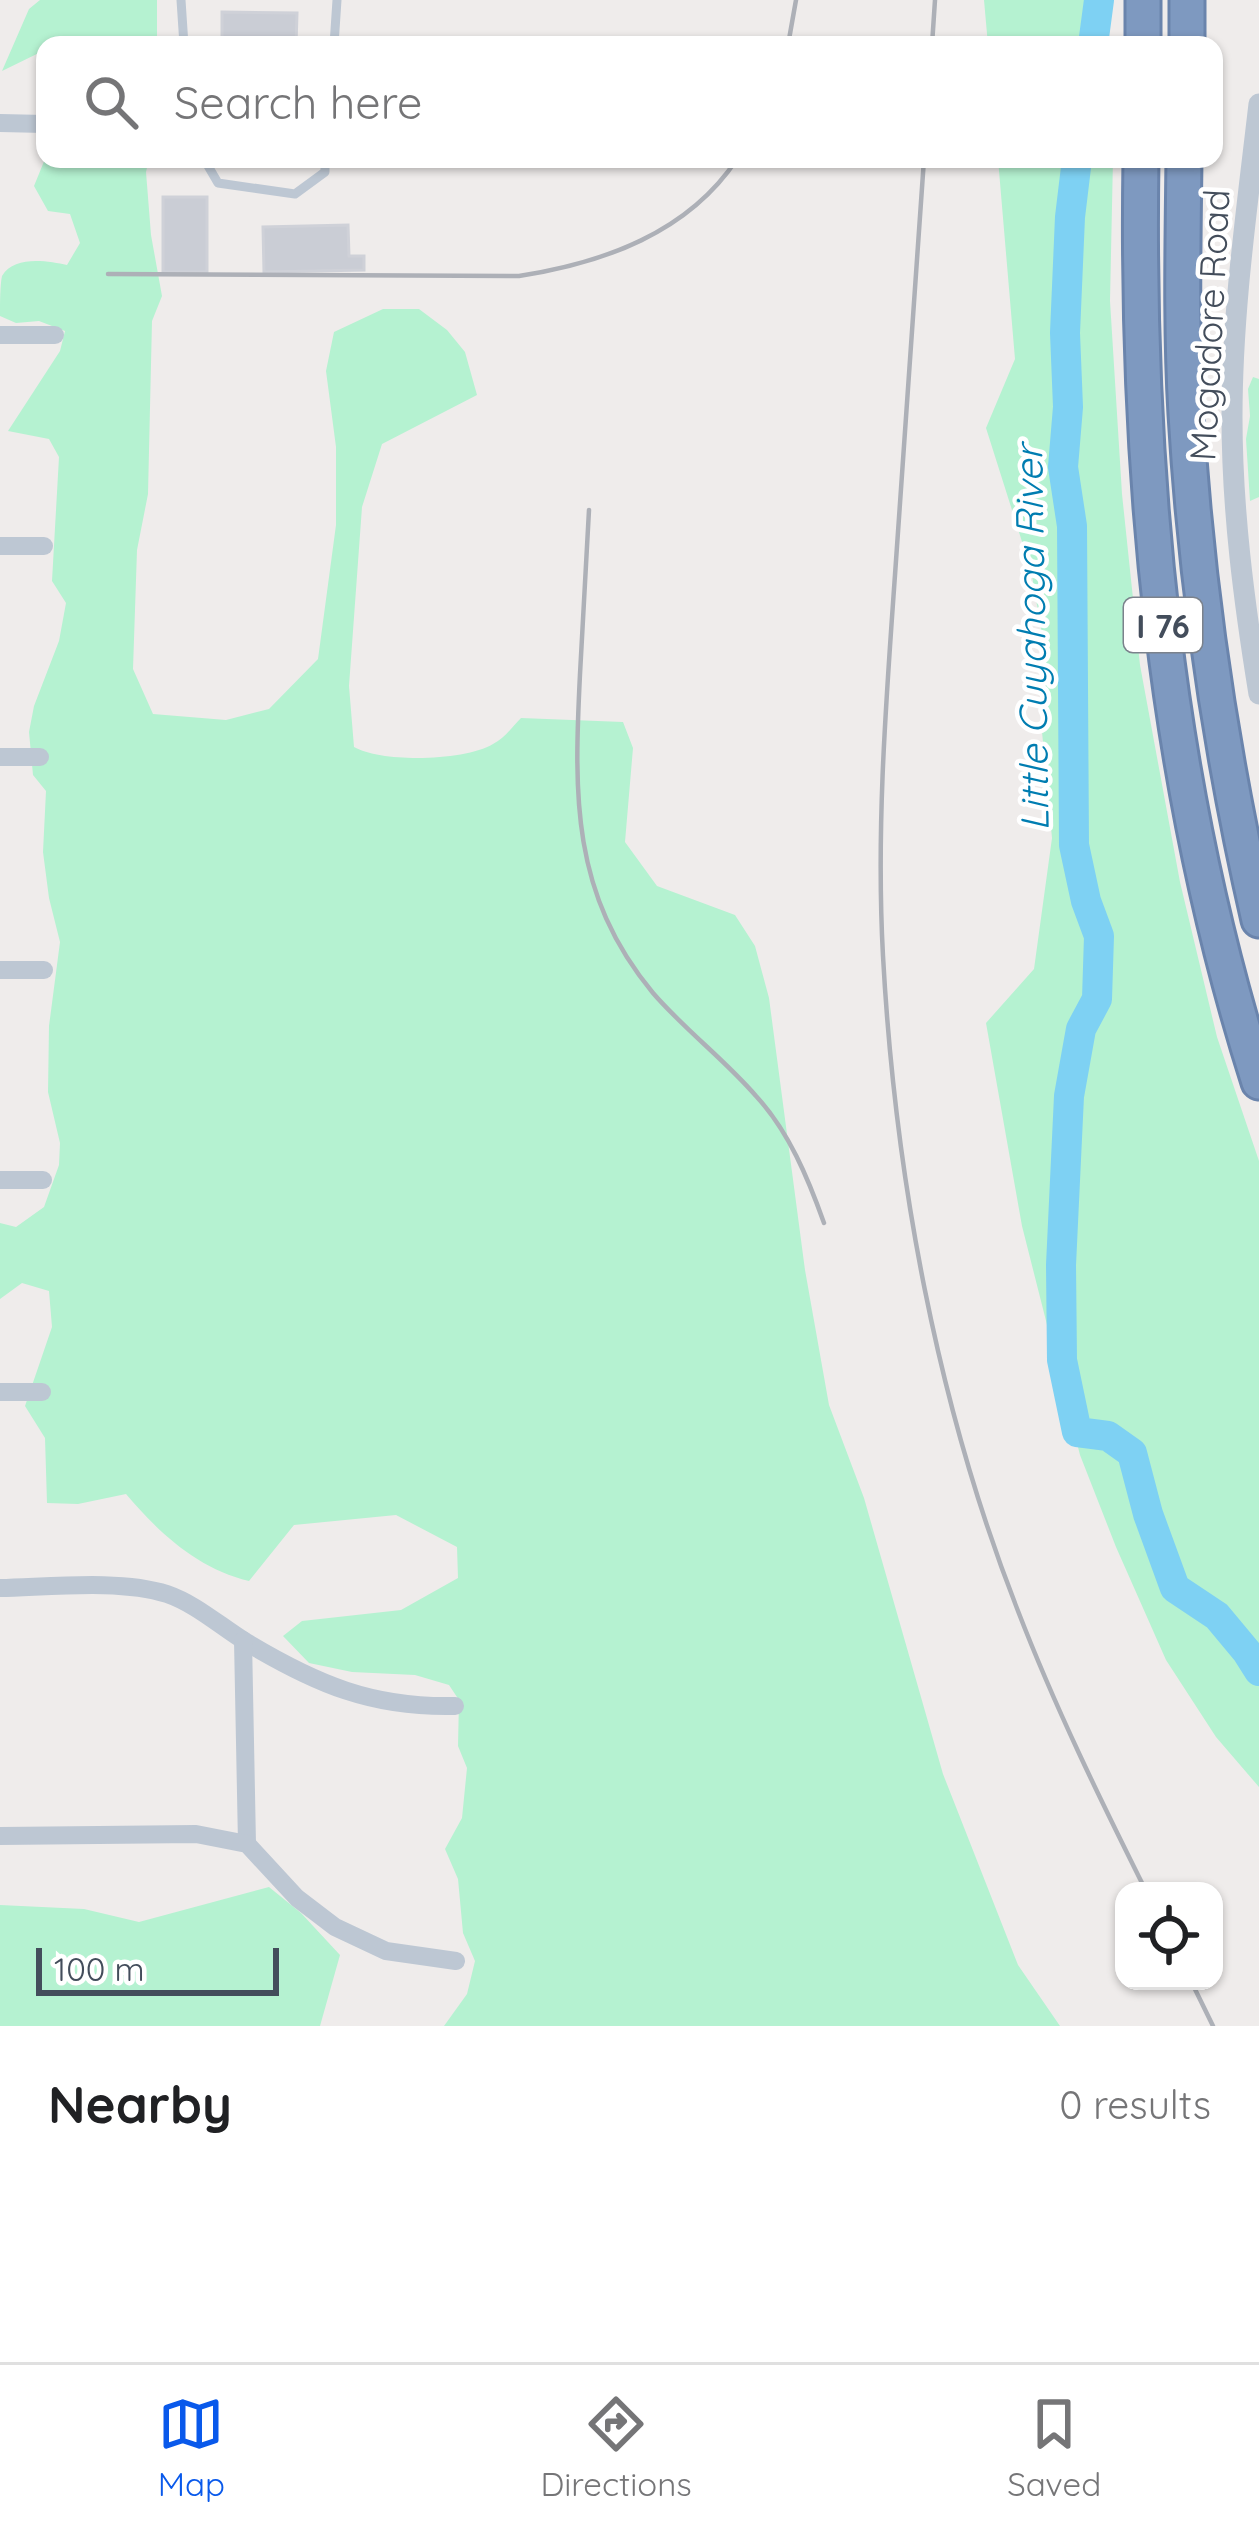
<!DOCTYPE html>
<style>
body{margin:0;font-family:Quicksand,sans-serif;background:#f2f2f2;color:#202124}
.controls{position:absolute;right:36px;bottom:36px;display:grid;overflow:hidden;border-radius:24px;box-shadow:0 3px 9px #0004}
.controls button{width:108px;height:108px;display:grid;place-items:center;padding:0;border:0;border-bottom:3px solid #e0e0e0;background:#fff;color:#202124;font:60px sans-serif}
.scale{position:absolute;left:36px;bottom:30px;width:243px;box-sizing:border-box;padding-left:12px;border:6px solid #434d5b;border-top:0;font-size:33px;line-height:42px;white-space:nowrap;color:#434d5b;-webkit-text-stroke:9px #fff;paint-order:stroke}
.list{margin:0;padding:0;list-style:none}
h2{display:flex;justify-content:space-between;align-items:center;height:156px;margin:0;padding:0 48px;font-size:51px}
h2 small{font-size:39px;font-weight:400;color:#757577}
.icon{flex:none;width:66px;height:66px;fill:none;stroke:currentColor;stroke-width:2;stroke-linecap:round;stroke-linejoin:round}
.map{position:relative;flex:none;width:1259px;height:2026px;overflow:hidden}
.search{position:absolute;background:#fff;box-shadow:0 3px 9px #0004;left:36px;right:36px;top:36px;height:132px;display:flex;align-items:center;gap:30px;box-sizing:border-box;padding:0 42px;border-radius:24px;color:#757577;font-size:45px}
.sheet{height:336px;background:#fff}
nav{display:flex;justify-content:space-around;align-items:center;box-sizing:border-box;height:168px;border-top:3px solid #e0e0e0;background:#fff;font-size:33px;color:#757577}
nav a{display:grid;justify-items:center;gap:6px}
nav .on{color:#0959eb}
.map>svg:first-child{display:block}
</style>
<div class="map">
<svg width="1259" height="2026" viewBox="0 0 1259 2026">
<rect width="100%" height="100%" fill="#efeceb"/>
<!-- green -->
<g fill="#b5f2d1">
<polygon points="40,0 157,0 157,45 45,45 45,50 2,71 29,9"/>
<polygon points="984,0 1108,0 1107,45 988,45"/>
<path d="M45 159H149L146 172 151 235 162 296 152 321 148 494 137 550 133 669 153 714 226 720 269 709 318 659 336 525V447L326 371 334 332 383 309H419L447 330 465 352 477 395 382 444 362 507 349 686 354 747C382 763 465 761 493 744 504 739 513 726 521 718L623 722 633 748 625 842 657 886 735 915 755 946 769 998 805 1270 829 1405 864 1498 943 1774 1018 1965 1060 2026H444L467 1994 475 1961 463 1933 458 1879 445 1849 462 1818 467 1768 458 1746 459 1700 449 1685 415 1675 352 1672 309 1663 283 1636 302 1621 401 1610 458 1578 457 1547 396 1515 294 1525 249 1581C198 1569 159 1533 126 1494L78 1504 47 1503 45 1438 25 1406 52 1327 49 1291 22 1283 0 1299V1223L16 1227 44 1207 59 1165 60 1143 48 1092 49 1026 60 942 49 898 43 852 46 791 33 775 29 732 34 706 59 641 66 603 52 581 59 457 49 439 8 431 60 351 65 331 39 321 16 323 0 316C0 305 0 285 2 276 14 255 48 261 67 265L80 243 70 214 48 211 34 186Z"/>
<polygon points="998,159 1113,159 1110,301 1122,494 1140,665 1180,882 1217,1037 1259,1161 1259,1787 1216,1737 1166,1660 1116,1547 1080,1455 1022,1226 986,1023 1034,969 1052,838 1041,721 1045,652 1031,570 986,428 1015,359"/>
<polygon points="1253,377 1259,379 1259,497 1250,501 1246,439 1250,416 1248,389"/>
<polygon points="269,1887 301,1913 340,1955 320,2026 0,2026 0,1905 84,1909 139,1922"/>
</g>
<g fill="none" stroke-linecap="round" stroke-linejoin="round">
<!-- river -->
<g stroke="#7ed1f3" stroke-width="30">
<polyline points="1093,45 1099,0"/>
<polyline points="1077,159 1070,217 1065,333 1068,407 1063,467 1072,526 1074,845 1086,901 1099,936 1097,999 1081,1029 1069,1096 1061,1265 1062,1360 1077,1432 1108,1436 1132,1453 1148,1514 1175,1588 1217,1616 1247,1652 1259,1671"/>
</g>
</g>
<!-- building -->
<g fill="#cacdd5" stroke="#cfd1d8" stroke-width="3">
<polygon points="222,12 297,13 296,45 222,45"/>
<polygon points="221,159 295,159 295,162 221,161"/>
<rect x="163" y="197" width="44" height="75"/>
<polygon points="348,225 349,256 364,256 364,270 264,272 263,227"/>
</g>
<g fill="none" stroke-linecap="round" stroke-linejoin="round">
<defs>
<g id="motorway">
<polyline points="1187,0 1187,45"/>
<polyline points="1143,45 1143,0"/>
<path d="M1141 159C1136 469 1164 785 1259 1082"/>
<path d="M1184 159C1183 244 1181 329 1186 414 1196 585 1221 754 1259 920"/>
</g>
</defs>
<!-- motorway casing -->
<use href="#motorway" stroke="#6a84ac" stroke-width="39"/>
<!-- service -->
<g stroke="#bdc7d3" stroke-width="9">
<polyline points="181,0 184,45"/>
<polyline points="334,45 337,0"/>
<polyline points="204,159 218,183 295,194 325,172 325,159"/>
</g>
<!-- minor -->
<g stroke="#bdc7d3" stroke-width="18">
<polyline points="0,123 45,124"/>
<polyline points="0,335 55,335"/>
<polyline points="0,546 44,546"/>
<polyline points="0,757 40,757"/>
<polyline points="0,970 44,970"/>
<polyline points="0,1180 43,1180"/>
<polyline points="0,1392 42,1392"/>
<path d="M0 1588C49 1587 121 1579 167 1594 196 1604 220 1626 246 1642 316 1684 372 1708 455 1706"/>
<polyline points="243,1640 247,1844"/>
<polyline points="0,1836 196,1834 247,1844 297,1898 335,1927 386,1951 456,1961"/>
</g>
<!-- tertiary -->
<path stroke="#bdc7d3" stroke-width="21" d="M1259 104C1247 208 1232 312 1232 417 1232 510 1244 602 1259 694"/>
<!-- motorway -->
<use href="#motorway" stroke="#7e99c0" stroke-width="33"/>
<!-- rail -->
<g stroke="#adb0b7" stroke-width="4.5">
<polyline points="788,45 796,0"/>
<polyline points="932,45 935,0"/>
<path d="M924 159C914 298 905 437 895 575 886 702 876 829 883 956 895 1176 937 1405 1018 1611 1055 1707 1100 1799 1146 1891"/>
<path d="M108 274 519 276C603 263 688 233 737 159"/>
<path d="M589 510C586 565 583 620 580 674 574 795 571 894 653 993 685 1030 724 1059 756 1096 789 1132 808 1178 824 1223"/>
<polyline points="1191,1981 1213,2026"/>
</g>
</g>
<g text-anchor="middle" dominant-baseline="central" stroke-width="9" stroke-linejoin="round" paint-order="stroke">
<!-- shield labels -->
<rect fill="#fff" stroke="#7b828c" stroke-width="3" x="1124" y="598" width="78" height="54" rx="9"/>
<g font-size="33" font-weight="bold" fill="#434d5b">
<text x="1163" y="625">I 76</text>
</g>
<!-- street labels -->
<g font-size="36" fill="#434d5b" stroke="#fff">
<text transform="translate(1209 325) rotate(-87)">Mogadore Road</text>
</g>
<!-- water labels -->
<g font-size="39" font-style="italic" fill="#007db1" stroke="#fff">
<text transform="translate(1031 638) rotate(-91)">Little Cuyahoga River</text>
</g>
</g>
</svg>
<div class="controls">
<button><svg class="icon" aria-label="locate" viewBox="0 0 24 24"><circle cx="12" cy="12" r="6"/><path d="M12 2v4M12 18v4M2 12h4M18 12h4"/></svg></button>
</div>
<div class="scale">100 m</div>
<div class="search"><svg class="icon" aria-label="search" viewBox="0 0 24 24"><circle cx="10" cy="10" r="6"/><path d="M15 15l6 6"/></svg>Search here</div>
</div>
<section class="sheet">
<h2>Nearby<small>0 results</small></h2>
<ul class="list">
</ul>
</section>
<nav>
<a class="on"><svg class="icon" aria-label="map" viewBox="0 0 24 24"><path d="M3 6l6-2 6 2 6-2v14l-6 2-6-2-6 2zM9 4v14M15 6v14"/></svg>Map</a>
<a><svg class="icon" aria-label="directions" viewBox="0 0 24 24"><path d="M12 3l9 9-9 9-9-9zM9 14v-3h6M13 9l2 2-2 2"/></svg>Directions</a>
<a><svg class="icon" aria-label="saved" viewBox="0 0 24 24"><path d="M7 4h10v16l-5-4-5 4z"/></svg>Saved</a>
</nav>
